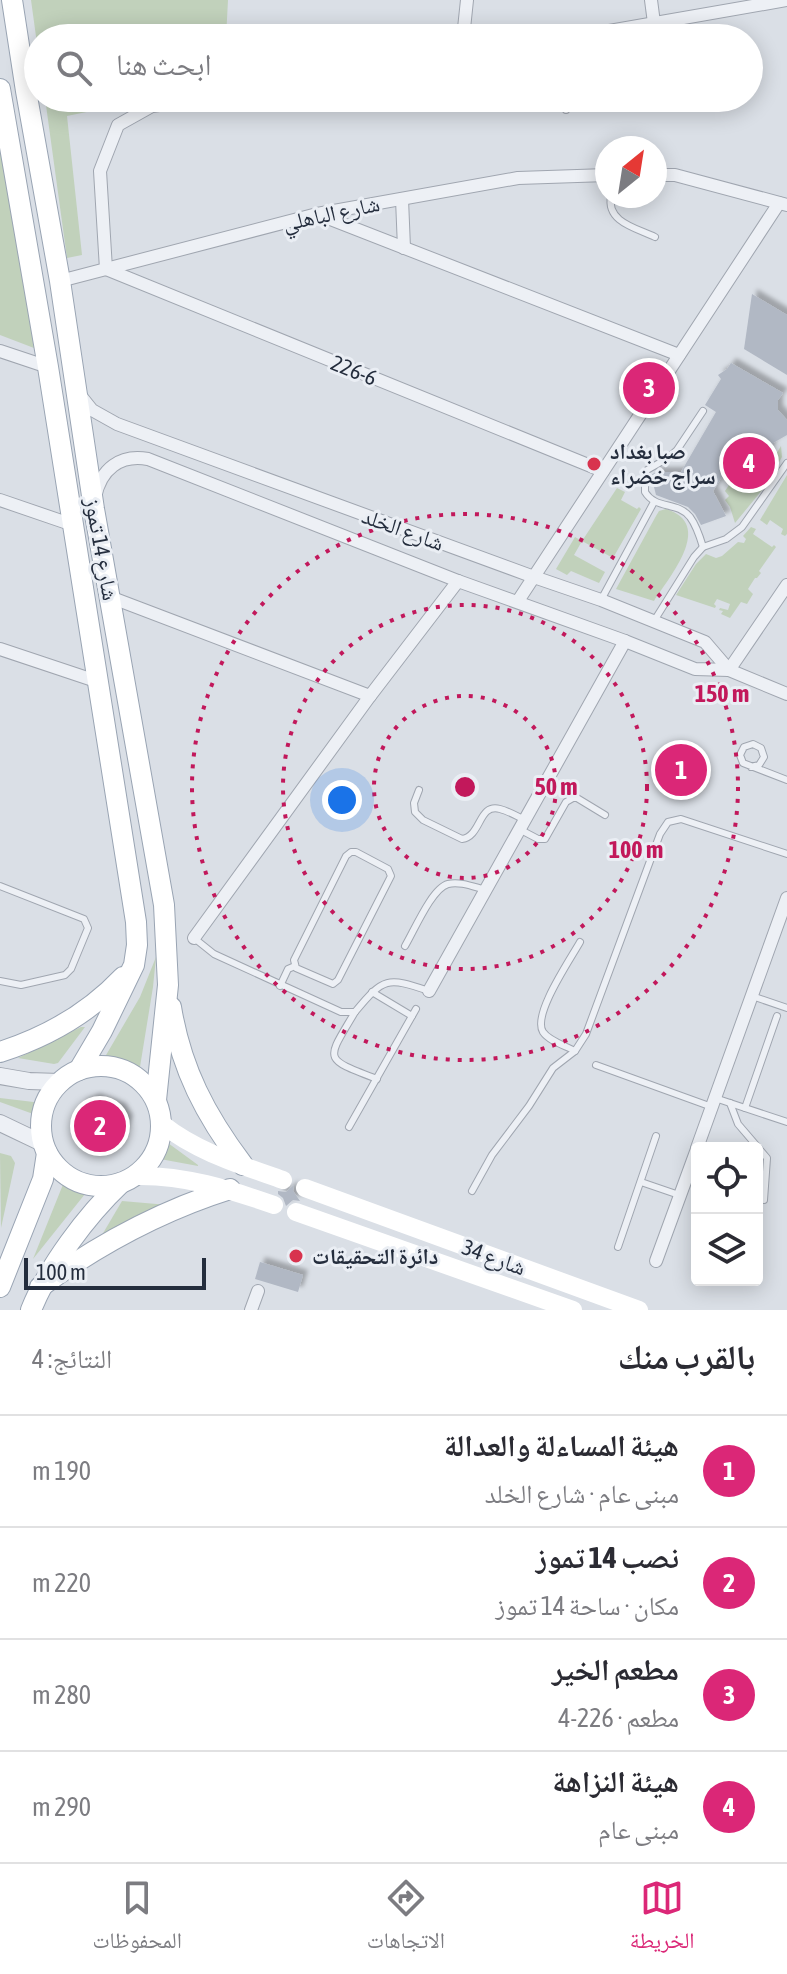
<!DOCTYPE html>
<html lang="ar">
<meta charset="utf-8">
<style>
body{margin:0;font-family:"Asap Condensed","Noto Naskh Arabic",sans-serif;background:#f2f2f3;color:#2b2b33;direction:rtl}
.controls{position:absolute;right:24px;bottom:24px;display:grid;overflow:hidden;border-radius:8px;box-shadow:0 4px 20px #0003}
.controls button{width:72px;height:72px;display:grid;place-items:center;padding:0;border:0;border-bottom:2px solid #e1e1e2;background:#fff;color:#2b2b33;font:40px sans-serif}
.compass{position:absolute;left:595px;top:136px;width:72px;height:72px;border-radius:50%;background:#fff;box-shadow:0 4px 20px #0003;rotate:30deg}
.scale{position:absolute;left:24px;bottom:20px;width:182px;box-sizing:border-box;padding-left:8px;border:4px solid #242d3d;border-top:0;font-size:22px;line-height:28px;white-space:nowrap;color:#242d3d;-webkit-text-stroke:6px #eaeef4;paint-order:stroke}
.you{position:absolute;left:342px;top:800px;width:28px;height:28px;margin:-20px;border:6px solid #fff;border-radius:50%;background:#1a73e8;box-shadow:0 0 0 12px #1a73e833}
.badge{display:grid;place-items:center;width:52px;height:52px;border-radius:50%;background:#db2777;color:#fff;font-size:26px;font-weight:700}
.pin{position:absolute;translate:-50% -50%;border:4px solid #fff;box-shadow:0 2px 8px #0006}
.list{margin:0;padding:0;list-style:none}
h2{display:flex;justify-content:space-between;align-items:center;height:104px;margin:0;padding:0 32px;font-size:34px}
h2 small{font-size:26px;font-weight:400;color:#7c7c81}
.list li{display:grid;grid-template-columns:52px 1fr auto;gap:24px;align-items:center;box-sizing:border-box;height:112px;padding:0 32px;border-top:2px solid #e1e1e2}
.list b{display:block;font-size:30px;white-space:nowrap}
.list p{margin:0;font-size:26px;white-space:nowrap;color:#7c7c81}
.list em{font-size:26px;font-style:normal;color:#7c7c81}
.icon{flex:none;width:44px;height:44px;fill:none;stroke:currentColor;stroke-width:2;stroke-linecap:round;stroke-linejoin:round}
.map{position:relative;flex:none;width:787px;height:1310px;overflow:hidden;direction:ltr}
.search{position:absolute;background:#fff;box-shadow:0 4px 20px #0003;left:24px;right:24px;top:24px;height:88px;display:flex;align-items:center;gap:20px;box-sizing:border-box;padding:0 28px;border-radius:44px;color:#7c7c81;font-size:30px}
.sheet{height:552px;background:#fff}
nav{display:flex;justify-content:space-around;align-items:center;box-sizing:border-box;height:112px;border-top:2px solid #e1e1e2;background:#fff;font-size:22px;color:#7c7c81}
nav a{display:grid;justify-items:center;gap:4px}
nav .on{color:#db2777}
.map>svg:first-child{display:block}
</style>
<div class="map">
<svg width="787" height="1310" viewBox="0 0 787 1310">
<defs>
<filter id="shadow"><feDropShadow dx="5" dy="-5" stdDeviation="2" flood-color="#0004"/></filter>
</defs>
<rect width="100%" height="100%" fill="#dadfe6"/>
<!-- green -->
<g fill="#c1d1bb">
<polygon points="31,0 228,0 226,38 38,38 38,51"/>
<polygon points="45,98 155,98 67,116 82,255 67,258"/>
<polygon points="0,133 34,348 0,335"/>
<polygon points="781,446 782,457 763,489 735,523 730,507 725,500 729,496 725,491 733,479 737,479 756,488"/>
<polygon points="787,475 787,534 785,536 781,534 783,529 770,520 767,525 760,520"/>
<polygon points="617,488 625,492 621,500 637,509 639,507 641,509 613,558 582,541 574,555 605,572 599,583 571,571 567,575 556,569 575,537 582,541"/>
<path d="M666 509C715 524 670 576 654 601L616 589 656 516 659 511Z"/>
<polygon points="751,527 756,529 753,534 772,547 774,545 776,547 759,571 761,573 757,578 755,578 748,589 753,594 747,604 741,602 730,618 721,614 723,611 719,610 720,608 728,610 730,604 717,599 714,604 716,606 715,608 676,595 696,564 706,554 716,558 722,556 738,542 744,543 746,539 743,536"/>
<path d="M156 957 153 987 139 1073C128 1064 117 1059 102 1062L140 997Z"/>
<polygon points="81,1027 85,1027 58,1063 54,1064 18,1058"/>
<polygon points="0,1098 42,1103 36,1115 0,1102"/>
<polygon points="168,1143 198,1165 198,1166 160,1159 166,1152"/>
<polygon points="0,1153 11,1156 15,1163 1,1228"/>
<polygon points="64,1182 74,1190 85,1194 33,1259"/>
<polygon points="122,1201 168,1205 102,1235"/>
</g>
<!-- building -->
<g fill="#b1b8c4" filter="url(#shadow)">
<polygon points="752,294 787,315 787,375 744,349"/>
<polygon points="731,363 783,393 778,400 778,410 787,420 787,435 773,443 750,483 727,469 713,491 726,516 701,525 695,514 688,507 656,495 651,475 656,472 681,472 716,412 705,405 721,379 718,375 727,369"/>
<polygon points="95,1098 121,1108 128,1120 118,1148 105,1154 78,1144 72,1132 82,1104"/>
<polygon points="294,1185 293,1191 300,1201 293,1200 286,1206 283,1198 278,1194 278,1191 286,1192"/>
<polygon points="260,1262 303,1275 298,1292 255,1279"/>
</g>
<g fill="none" stroke-linecap="round" stroke-linejoin="round">
<defs>
<g id="service">
<polyline points="566,98 566,110"/>
<path d="M611 196C606 222 636 228 655 237"/>
<path d="M703 411 677 450 668 458 647 470 645 474V492C656 510 677 501 690 517 696 525 700 537 703 547"/>
<polyline points="601,600 654,502"/>
<polyline points="654,621 694,557 703,547 726,539 742,527 787,463"/>
<polyline points="751,767 759,765 764,757 761,748 753,744 744,747 740,755 743,763 787,780"/>
<path d="M419 790 414 803 415 812 423 820 462 839C482 836 478 803 500 809 508 811 517 816 525 820"/>
<polyline points="519,829 538,839 545,839 566,802 573,798 577,798 605,815"/>
<polygon points="351,852 356,852 388,869 391,876 338,980 333,984 296,968 294,960 346,856"/>
<polyline points="0,886 84,919 88,928 71,969 65,975 21,985 0,981"/>
<path d="M194 938 214 954 341 1012H355C384 977 387 977 429 991"/>
<path d="M405 946C414 931 432 888 448 884 460 881 474 887 486 890"/>
<polyline points="280,986 288,969 295,966"/>
<polyline points="372,992 412,1016"/>
<polyline points="752,996 787,1008"/>
<path d="M355 1012C326 1061 322 1058 377 1079"/>
<path d="M575 1051C566 1046 549 1041 543 1032 532 1015 570 960 580 942"/>
<polyline points="596,1065 712,1107"/>
<polyline points="715,1098 787,1122"/>
<polyline points="730,1103 738,1124 767,1158 764,1200"/>
<polyline points="745,1108 777,1016"/>
<polyline points="349,1127 416,1009"/>
<polyline points="641,1182 679,1195"/>
<polyline points="472,1191 492,1155 529,1106 553,1068 575,1051 586,1034 660,834 668,822 681,819 787,854"/>
<polyline points="618,1247 656,1136"/>
</g>
<g id="minor">
<polyline points="651,0 654,23"/>
<polyline points="463,38 467,0"/>
<polyline points="569,38 787,0"/>
<polyline points="207,98 152,106 118,125 100,171 106,269 603,471"/>
<polyline points="655,175 675,175 787,205"/>
<polyline points="402,199 404,248"/>
<polyline points="320,215 679,355"/>
<polyline points="60,281 317,214 518,178 607,175"/>
<polyline points="0,351 48,367"/>
<polyline points="80,395 92,410 117,424 534,577 601,600 705,642 729,670"/>
<path d="M95 497C101 469 120 454 148 459L458 581 625 641 695 669 729 670 787 694"/>
<polyline points="0,500 73,525"/>
<polyline points="110,597 370,696"/>
<polyline points="518,601 779,203"/>
<polyline points="0,649 99,682"/>
<polyline points="729,670 787,585"/>
<polyline points="194,938 370,696 458,581"/>
<polyline points="429,991 625,641"/>
<polyline points="697,1148 787,898"/>
<polyline points="656,1261 697,1149"/>
<polyline points="251,1310 258,1291"/>
</g>
<g id="tertiary">
<polyline points="0,1076 29,1081 59,1082"/>
<polyline points="0,1123 44,1144"/>
</g>
<g id="primary">
<polyline points="12,0 26,91 60,281 94,509 164,905 168,985 156,1100"/>
<polyline points="0,89 48,367 136,922 137,945 134,965 102,1031 79,1070"/>
<path d="M171 1007C181 1069 206 1116 243 1165"/>
<path d="M0 1052C47 1037 89 1013 123 977"/>
<circle cx="101" cy="1126" r="60"/>
<polyline points="0,1287 43,1179 47,1153"/>
<path d="M40 1287C99 1244 160 1211 230 1189"/>
<path d="M31 1310C48 1267 87 1215 121 1183"/>
</g>
</defs>
<!-- service casing -->
<use href="#service" stroke="#a0a6b0" stroke-width="8"/>
<!-- minor casing -->
<use href="#minor" stroke="#a0a6b0" stroke-width="14"/>
<!-- tertiary casing -->
<use href="#tertiary" stroke="#a0a6b0" stroke-width="18"/>
<!-- primary casing -->
<use href="#primary" stroke="#99a4b3" stroke-width="22"/>
<!-- service -->
<use href="#service" stroke="#edf0f5" stroke-width="6"/>
<!-- minor -->
<use href="#minor" stroke="#edf0f5" stroke-width="12"/>
<!-- tertiary -->
<use href="#tertiary" stroke="#edf0f5" stroke-width="16"/>
<!-- secondary -->
<g stroke="#fff" stroke-width="18">
<path d="M162 1124C197 1152 241 1165 283 1180"/>
<path d="M136 1176C185 1175 228 1189 274 1205"/>
<polyline points="305,1188 639,1310"/>
<polyline points="296,1212 573,1310"/>
</g>
<!-- primary -->
<use href="#primary" stroke="#fff" stroke-width="20"/>
</g>
<!-- distance rings -->
<g fill="none" stroke="#c2185b" stroke-width="4" stroke-dasharray="4 8">
<circle cx="465" cy="787" r="91"/>
<circle cx="465" cy="787" r="182"/>
<circle cx="465" cy="787" r="273"/>
</g>
<!-- markers -->
<g fill="#d8334e" stroke="#eaeef4" stroke-width="3">
<circle cx="594" cy="464" r="8"/>
<circle cx="296" cy="1256" r="8"/>
</g>
<g text-anchor="middle" dominant-baseline="central" stroke-width="6" stroke-linejoin="round" paint-order="stroke">
<!-- street labels -->
<g font-size="22" fill="#242d3d" stroke="#eaeef4">
<text transform="translate(331 213) rotate(-12)">شارع الباهلي</text>
<text transform="translate(354 370) rotate(22)">226-6</text>
<text transform="translate(403 529) rotate(20)">شارع الخلد</text>
<text transform="translate(102 549) rotate(80)">شارع 14 تموز</text>
<text transform="translate(494 1257) rotate(20)">شارع 34</text>
</g>
<!-- poi labels -->
<g font-size="22" font-weight="bold" fill="#242d3d" stroke="#eaeef4" text-anchor="start">
<text x="610" y="451">صبا بغداد<tspan x="610" dy="25">سراج خضراء</tspan></text>
<text x="312" y="1256">دائرة التحقيقات</text>
</g>
</g>
<circle cx="465" cy="787" r="12" fill="#c2185b" stroke="#eaeef4" stroke-width="4"/>
<g font-size="24" text-anchor="middle" font-weight="bold" fill="#c2185b" stroke="#eaeef4" stroke-width="6" stroke-linejoin="round" paint-order="stroke">
<text x="722" y="702">150 m</text>
<text x="556" y="795">50 m</text>
<text x="636" y="858">100 m</text>
</g>
</svg>
<div class="controls">
<button><svg class="icon" aria-label="locate" viewBox="0 0 24 24"><circle cx="12" cy="12" r="6"/><path d="M12 2v4M12 18v4M2 12h4M18 12h4"/></svg></button>
<button><svg class="icon" aria-label="layers" viewBox="0 0 24 24"><path d="M12 4l9 5-9 5-9-5zM3 14l9 5 9-5"/></svg></button>
</div>
<svg class="compass" viewBox="-18 -18 36 36"><path d="M0-13l5 13h-10z" fill="#e53935"/><path d="M0 13l5-13h-10z" fill="#7c7c81"/></svg>
<div class="scale">100 m</div>
<div class="you"></div>
<div class="pin badge" style="left:681px;top:770px">1</div>
<div class="pin badge" style="left:100px;top:1126px">2</div>
<div class="pin badge" style="left:649px;top:388px">3</div>
<div class="pin badge" style="left:749px;top:463px">4</div>
<div class="search"><svg class="icon" aria-label="search" viewBox="0 0 24 24"><circle cx="10" cy="10" r="6"/><path d="M15 15l6 6"/></svg>ابحث هنا</div>
</div>
<section class="sheet">
<h2>بالقرب منك<small>النتائج: 4</small></h2>
<ul class="list">
<li><span class="badge">1</span><div><b>هيئة المساءلة والعدالة</b><p>مبنى عام · شارع الخلد</p></div><em>190 m</em></li>
<li><span class="badge">2</span><div><b>نصب 14 تموز</b><p>مكان · ساحة 14 تموز</p></div><em>220 m</em></li>
<li><span class="badge">3</span><div><b>مطعم الخير</b><p>مطعم · 226-4</p></div><em>280 m</em></li>
<li><span class="badge">4</span><div><b>هيئة النزاهة</b><p>مبنى عام</p></div><em>290 m</em></li>
</ul>
</section>
<nav>
<a class="on"><svg class="icon" aria-label="map" viewBox="0 0 24 24"><path d="M3 6l6-2 6 2 6-2v14l-6 2-6-2-6 2zM9 4v14M15 6v14"/></svg>الخريطة</a>
<a><svg class="icon" aria-label="directions" viewBox="0 0 24 24"><path d="M12 3l9 9-9 9-9-9zM9 14v-3h6M13 9l2 2-2 2"/></svg>الاتجاهات</a>
<a><svg class="icon" aria-label="saved" viewBox="0 0 24 24"><path d="M7 4h10v16l-5-4-5 4z"/></svg>المحفوظات</a>
</nav>
